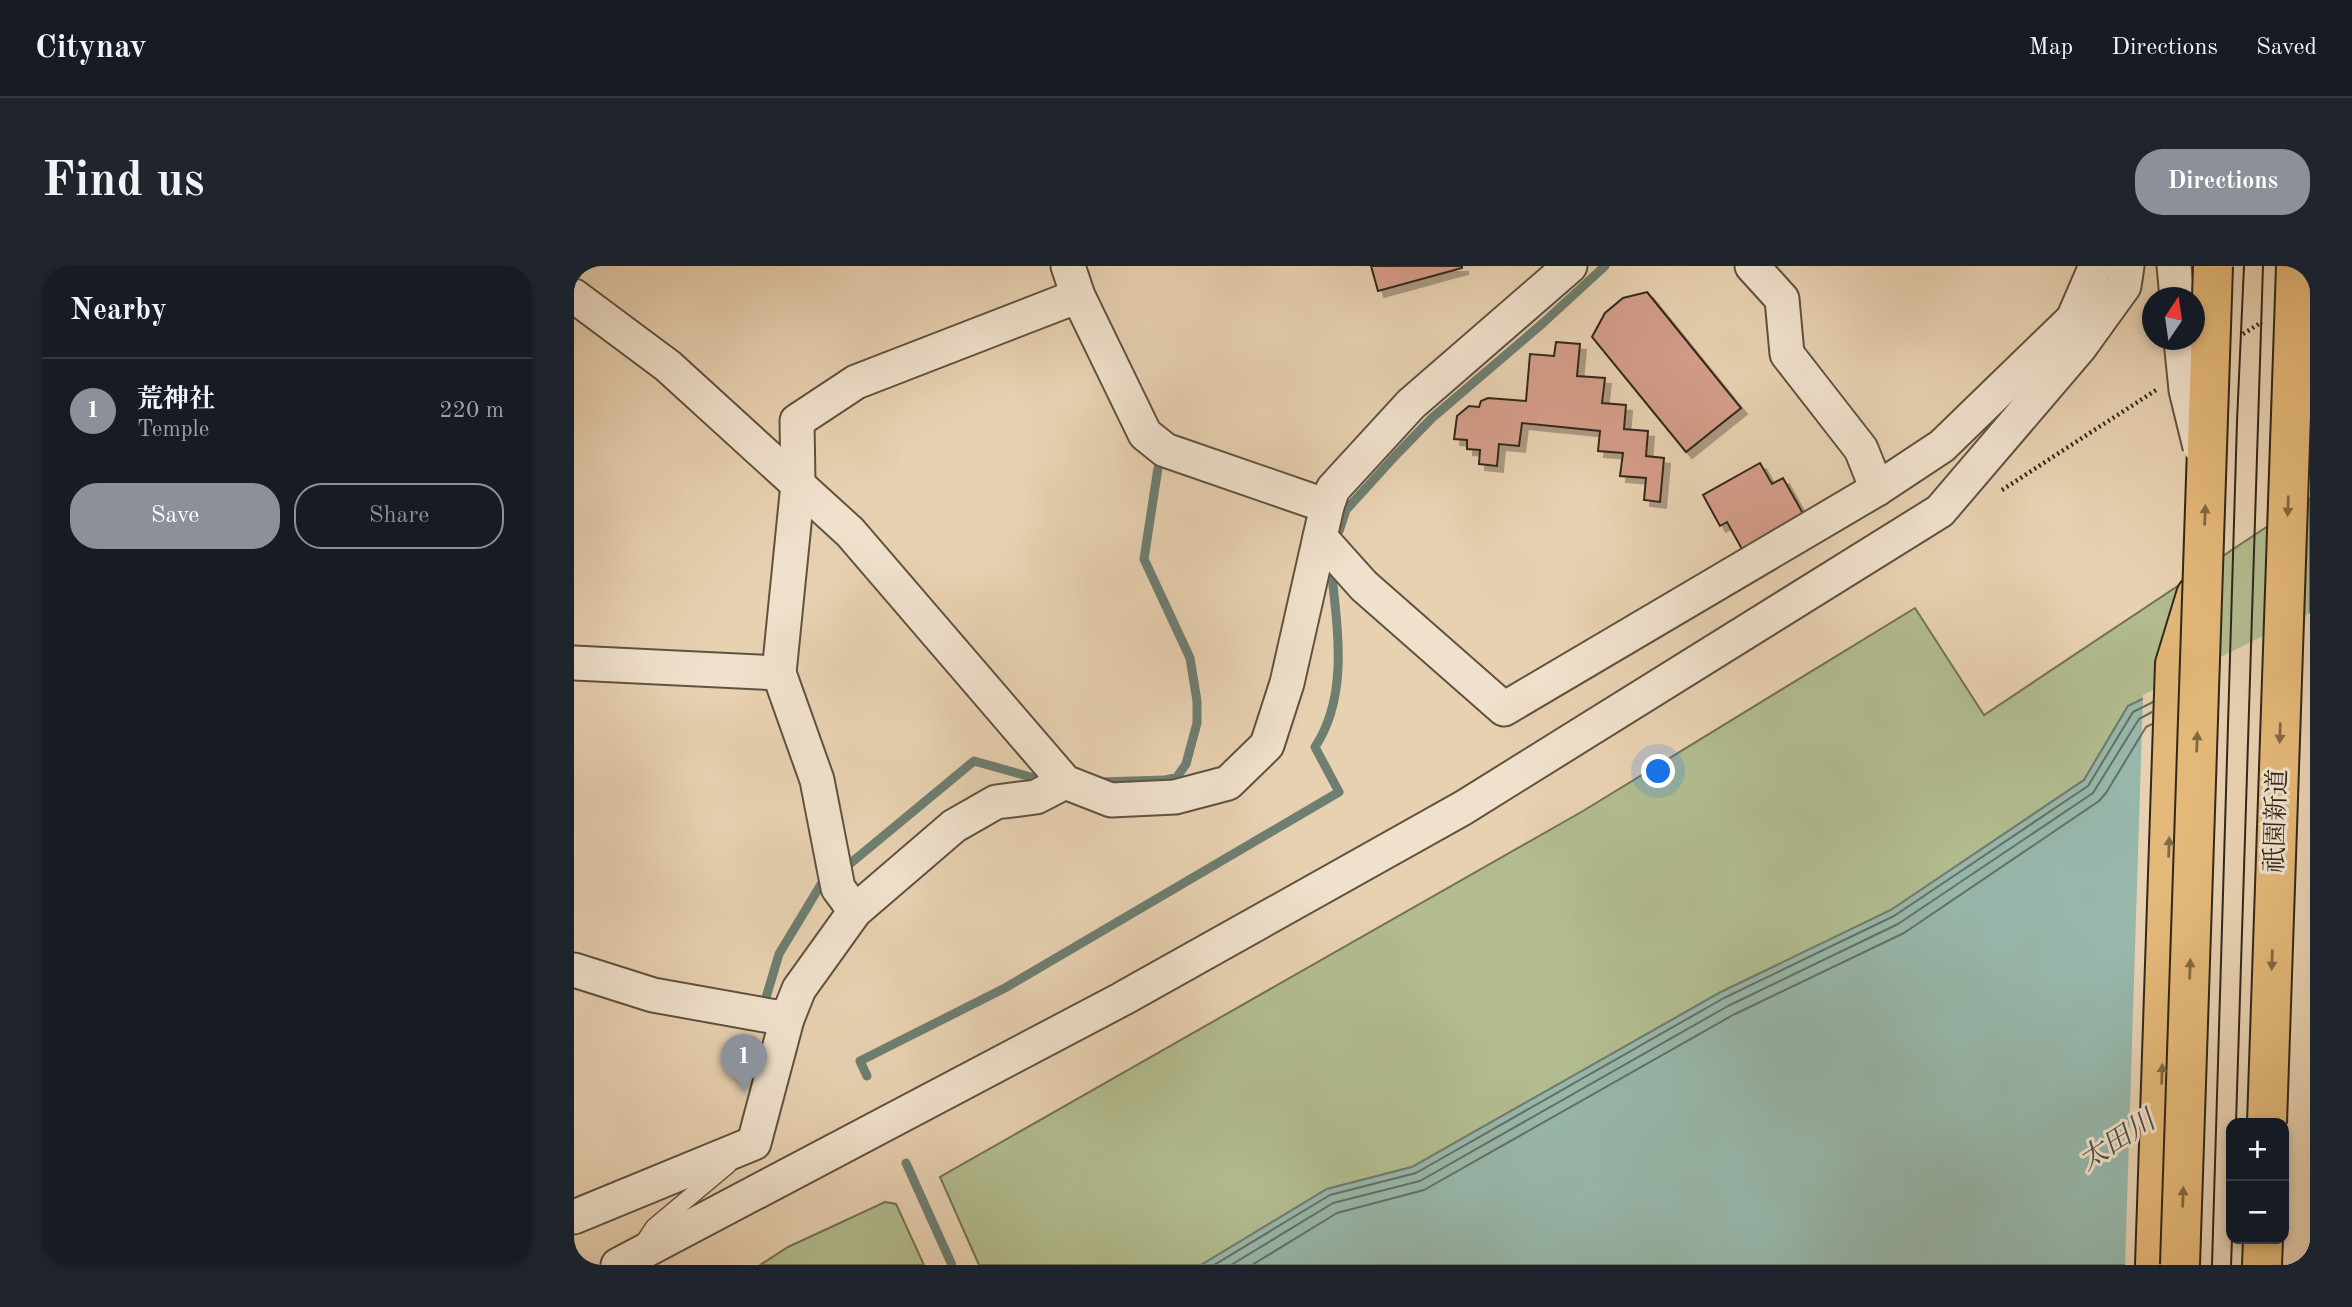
<!DOCTYPE html>
<meta charset="utf-8">
<style>
body{margin:0;font-family:"Old Standard TT","Noto Serif JP",serif;background:#20242c;color:#f1f3f6}
.controls{position:absolute;right:21px;bottom:21px;display:grid;overflow:hidden;border-radius:14px;box-shadow:0 4px 10px #0003}
.controls button{width:63px;height:63px;display:grid;place-items:center;padding:0;border:0;border-bottom:2px solid #363941;background:#171b24;color:#f1f3f6;font:35px sans-serif}
.compass{position:absolute;left:1568px;top:21px;width:63px;height:63px;border-radius:50%;background:#171b24;box-shadow:0 4px 10px #0003;rotate:13deg}
.you{position:absolute;left:1085px;top:506px;width:24px;height:24px;margin:-18px;border:5px solid #fff;border-radius:50%;background:#1a73e8;box-shadow:0 0 0 10px #1a73e833}
.badge{display:grid;place-items:center;width:46px;height:46px;border-radius:50%;background:#8c9099;color:#fff;font-size:23px;font-weight:700}
.pin{position:absolute;translate:-50% -58px;filter:drop-shadow(0 2px 4px #0008)}
.pin::after{content:'';position:absolute;top:37px;width:24px;height:21px;background:inherit;clip-path:polygon(0 0,100% 0,50% 100%)}
.list{margin:0;padding:0;list-style:none}
h2{display:flex;justify-content:space-between;align-items:center;height:91px;margin:0;padding:0 28px;font-size:30px}
h2 small{font-size:23px;font-weight:400;color:#9ea1a6}
.list li{display:grid;grid-template-columns:46px 1fr auto;gap:21px;align-items:center;box-sizing:border-box;height:105px;padding:0 28px;border-top:2px solid #363941}
.list b{display:block;font-size:26px;white-space:nowrap}
.list p{margin:0;font-size:23px;white-space:nowrap;color:#9ea1a6}
.list em{font-size:23px;font-style:normal;color:#9ea1a6}
.actions{display:flex;gap:14px;padding:21px 28px}
.actions a{flex:1;padding:16px 0;border:2px solid #8c9099;border-radius:28px;text-align:center;font-size:24px;color:#8c9099}
.actions .main{background:#8c9099;color:#fff}
.map{position:relative;flex:none;width:1736px;height:999px;overflow:hidden;border-radius:28px}
header{display:flex;align-items:center;gap:42px;box-sizing:border-box;height:98px;padding:0 35px;background:#171b24;border-bottom:2px solid #363941}
header strong{font-size:33px}
nav{display:flex;gap:38px;margin-inline-start:auto;font-size:24px}
.intro{display:flex;align-items:center;justify-content:space-between;box-sizing:border-box;height:168px;padding:0 42px}
h1{margin:0;font-size:49px}
.button{padding:18px 32px;border-radius:28px;background:#8c9099;color:#fff;font-size:24px;font-weight:700}
main{display:flex;gap:42px;padding:0 42px}
aside{flex:1;background:#171b24;border-radius:28px;box-shadow:0 4px 10px #0003}
.map>svg:first-child{display:block}
</style>
<header>
<strong>Citynav</strong>
<nav><a>Map</a><a>Directions</a><a>Saved</a></nav>
</header>
<div class="intro"><h1>Find us</h1><a class="button">Directions</a></div>
<main>
<aside>
<h2>Nearby<small></small></h2>
<ul class="list">
<li><span class="badge">1</span><div><b>荒神社</b><p>Temple</p></div><em>220 m</em></li>
</ul>
<div class="actions"><a class="main">Save</a><a>Share</a></div>
</aside>
<div class="map">
<svg width="1736" height="999" viewBox="0 0 1736 999">
<defs>
<filter id="shadow"><feDropShadow dx="6" dy="6" stdDeviation="0" flood-color="#0004"/></filter>
</defs>
<rect width="100%" height="100%" fill="#e8d1b1"/>
<filter id="stains"><feTurbulence type="fractalNoise" baseFrequency=".00286" numOctaves="4"/><feColorMatrix values="0 0 0 0 .2 0 0 0 0 .09 0 0 0 0 .02 0 0 0 .5 -.17"/></filter>
<radialGradient id="worn" r=".72"><stop offset=".6" stop-color="#630" stop-opacity="0"/><stop offset="1" stop-color="#630" stop-opacity=".3"/></radialGradient>
<!-- green -->
<g fill="#b2bc8f" stroke="#727255" stroke-width="2">
<polygon points="1736,232 1736,351 1554,440 1510,514 1317,644 1147,726 838,901 753,923 627,999 405,999 366,911 1009,545 1341,342 1410,449"/>
<polygon points="311,936 322,938 350,999 186,999 214,981"/>
</g>
<!-- water -->
<path fill="#97b7ab" stroke="#6e7e71" stroke-width="2" fill-rule="evenodd" d="M1736 351V999H627L753 923 838 901 1147 726 1317 644 1510 514 1554 440ZM1657 857H1710V973H1657Z"/>
<!-- pier -->
<path fill="#e8d1b1" fill-rule="evenodd" d="M1736 347V999H1551L1569 429ZM1657 857H1710V973H1657Z"/>
<g fill="none" stroke-linecap="round" stroke-linejoin="round">
<!-- shore -->
<g stroke="#647063" stroke-width="2">
<polyline points="640,999 756,929 842,907 1150,732 1320,650 1514,520 1559,446 1579,436"/>
<polyline points="657,999 759,937 846,915 1154,740 1324,658 1519,527 1565,453 1578,446"/>
<polyline points="678,999 763,947 850,924 1159,749 1330,667 1525,535 1532,527 1572,461 1578,458"/>
</g>
<!-- stream -->
<g stroke="#6e7e71" stroke-width="9">
<polyline points="765,265 772,244 822,189 858,152 969,57 1031,0"/>
<polyline points="525,516 591,514 603,511 612,498 623,457 623,435 616,392 570,293 584,202"/>
<polyline points="272,601 400,495 464,513"/>
<polyline points="183,734 191,735 205,688 249,615"/>
<path d="M293 810 286 795 431 722 765 526 741 481C774 431 764 367 758 310"/>
<polyline points="332,897 378,999"/>
</g>
</g>
<!-- building -->
<g fill="#d59d8a" stroke="#31281b" stroke-width="2" filter="url(#shadow)">
<polygon points="797,0 888,0 888,2 804,25"/>
<polygon points="1073,26 1167,142 1112,186 1018,71 1031,47 1049,32"/>
<polygon points="982,76 1006,78 1003,110 1031,112 1028,137 1052,139 1050,163 1074,165 1072,190 1090,192 1086,236 1070,234 1072,212 1046,210 1049,187 1024,185 1026,165 948,157 945,180 925,178 923,200 905,198 906,184 893,183 893,174 880,173 883,150 895,140 905,141 907,135 914,132 952,135 956,88 980,90"/>
<polygon points="1186,197 1198,218 1209,212 1231,251 1169,285 1153,256 1146,260 1129,229"/>
</g>
<g fill="none" stroke-linecap="round" stroke-linejoin="round">
<defs>
<polyline id="service" points="68,979 80,961 154,899"/>
<g id="minor">
<polyline points="494,0 504,30 571,168 591,184 753,240"/>
<polyline points="1178,0 1208,33 1213,88 1287,183 1303,223"/>
<polyline points="1600,0 1603,32"/>
<polyline points="0,30 94,100 276,266 491,516 537,534 601,531 654,517 693,479 713,417 753,240 759,223 837,138 996,0"/>
<polyline points="746,271 790,320 930,443 1303,223 1368,180 1499,53 1522,0"/>
<polyline points="0,397 205,407"/>
<polyline points="281,645 264,622 243,514 205,407 224,218 223,155 282,116 504,30"/>
<polyline points="0,704 79,729 213,753"/>
<polyline points="0,951 180,877 213,753 225,723 281,645 380,560 422,536 462,531 491,516"/>
<polyline points="44,999 548,733 889,542 1366,245 1506,81 1550,20 1553,0"/>
</g>
<g id="trunk">
<polyline points="1581,999 1601,398 1622,329"/>
<polyline points="1688,999 1689,973"/>
</g>
</defs>
<!-- service casing -->
<use href="#service" stroke="#5f5240" stroke-width="19"/>
<!-- minor casing -->
<use href="#minor" stroke="#5f5240" stroke-width="37"/>
<!-- trunk casing -->
<use href="#trunk" stroke="#31281b" stroke-width="42"/>
<!-- path -->
<g stroke="#31281b" stroke-width="4.5" stroke-dasharray="2 3.5" stroke-linecap="butt">
<polyline points="1669,68 1688,56"/>
<polyline points="1428,224 1582,124"/>
</g>
<!-- service -->
<use href="#service" stroke="#f0e1cc" stroke-width="16"/>
<!-- minor -->
<use href="#minor" stroke="#f0e1cc" stroke-width="33"/>
<!-- trunk -->
<use href="#trunk" stroke="#e4b878" stroke-width="38"/>
<!-- tram -->
<g stroke="#31281b" stroke-width="2">
<polyline points="1662,857 1689,0"/>
<polyline points="1638,999 1663,155 1670,0"/>
<polyline points="1657,999 1658,973"/>
</g>
<defs>
<polyline id="minor-bridge" points="1607,74 1612,124 1626,181"/>
<g id="trunk-bridge">
<polyline points="1693,857 1722,0"/>
<polyline points="1606,999 1639,0"/>
</g>
</defs>
<!-- minor-bridge casing -->
<use href="#minor-bridge" stroke="#5f5240" stroke-width="37" stroke-linecap="butt"/>
<!-- trunk-bridge casing -->
<use href="#trunk-bridge" stroke="#31281b" stroke-width="42" stroke-linecap="butt"/>
<!-- minor-bridge -->
<use href="#minor-bridge" stroke="#f0e1cc" stroke-width="33"/>
<!-- trunk-bridge -->
<use href="#trunk-bridge" stroke="#e4b878" stroke-width="38"/>
</g>
<!-- one-way arrows -->
<defs><path id="oneway-solid" d="M-6-.8H1V-3.2L6.5 0L1 3.2V.8H-6Z" transform="scale(1.75)"/></defs>
<g fill="#826945">
<use href="#oneway-solid" transform="translate(1714 240) rotate(92)"/>
<use href="#oneway-solid" transform="translate(1631 249) rotate(-88)"/>
<use href="#oneway-solid" transform="translate(1706 467) rotate(92)"/>
<use href="#oneway-solid" transform="translate(1623 476) rotate(-88)"/>
<use href="#oneway-solid" transform="translate(1595 581) rotate(-88)"/>
<use href="#oneway-solid" transform="translate(1698 694) rotate(92)"/>
<use href="#oneway-solid" transform="translate(1616 703) rotate(-88)"/>
<use href="#oneway-solid" transform="translate(1588 808) rotate(-88)"/>
<use href="#oneway-solid" transform="translate(1609 931) rotate(-88)"/>
</g>
<g text-anchor="middle" dominant-baseline="central" stroke-width="6" stroke-linejoin="round" paint-order="stroke">
<!-- street labels -->
<g font-size="26" fill="#31281b" stroke="#f0e1cc">
<text transform="translate(1703 555) rotate(-88)">祇園新道</text>
</g>
<!-- water labels -->
<g font-size="28" font-style="italic" fill="#4a4c3f" stroke="#f0e1cc">
<text transform="translate(1544 876) rotate(-33)">太田川</text>
</g>
</g>
<rect width="100%" height="100%" filter="url(#stains)"/>
<rect width="100%" height="100%" fill="url(#worn)"/>
</svg>
<div class="controls">
<button>+</button>
<button>−</button>
</div>
<svg class="compass" viewBox="-18 -18 36 36"><path d="M0-13l5 13h-10z" fill="#e53935"/><path d="M0 13l5-13h-10z" fill="#9ea1a6"/></svg>
<div class="you"></div>
<div class="pin badge" style="left:170px;top:826px">1</div>
</div>
</main>
